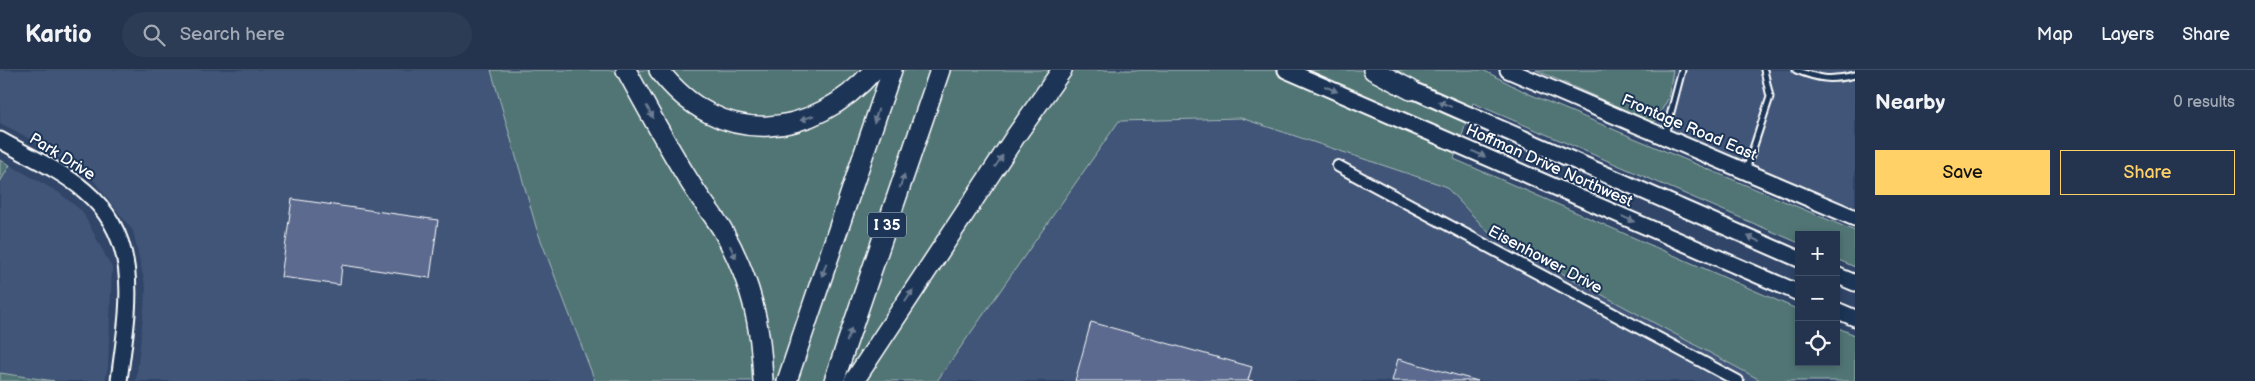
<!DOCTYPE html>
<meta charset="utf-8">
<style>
body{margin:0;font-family:"Balsamiq Sans",sans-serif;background:#2c3c55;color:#f1f3f6}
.controls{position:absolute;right:15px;bottom:15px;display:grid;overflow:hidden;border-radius:0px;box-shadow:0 2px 8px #0003}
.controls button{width:45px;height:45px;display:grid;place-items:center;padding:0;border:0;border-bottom:1px solid #414f66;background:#24344e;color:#f1f3f6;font:25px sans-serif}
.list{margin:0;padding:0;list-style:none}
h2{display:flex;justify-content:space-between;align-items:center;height:65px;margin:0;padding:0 20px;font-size:21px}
h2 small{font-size:16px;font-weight:400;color:#a3aab6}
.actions{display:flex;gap:10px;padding:15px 20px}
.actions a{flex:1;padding:11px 0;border:1px solid #ffd166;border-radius:0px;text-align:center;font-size:18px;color:#ffd166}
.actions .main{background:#ffd166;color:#111}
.icon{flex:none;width:28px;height:28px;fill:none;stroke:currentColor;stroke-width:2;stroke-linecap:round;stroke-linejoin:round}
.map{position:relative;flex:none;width:1855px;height:311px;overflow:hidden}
header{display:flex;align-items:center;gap:30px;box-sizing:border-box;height:70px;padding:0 25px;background:#24344e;border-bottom:1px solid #414f66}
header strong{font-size:24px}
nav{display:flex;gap:28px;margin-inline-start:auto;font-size:18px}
.search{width:350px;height:45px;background:#2c3c55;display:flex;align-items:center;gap:12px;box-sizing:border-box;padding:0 18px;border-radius:28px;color:#a3aab6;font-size:19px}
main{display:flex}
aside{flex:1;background:#24344e}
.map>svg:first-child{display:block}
</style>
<header>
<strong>Kartio</strong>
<div class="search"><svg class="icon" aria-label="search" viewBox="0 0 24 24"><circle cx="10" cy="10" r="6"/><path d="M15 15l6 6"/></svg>Search here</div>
<nav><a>Map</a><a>Layers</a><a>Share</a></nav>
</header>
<main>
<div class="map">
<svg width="1855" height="311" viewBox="0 0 1855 311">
<rect width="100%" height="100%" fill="#304568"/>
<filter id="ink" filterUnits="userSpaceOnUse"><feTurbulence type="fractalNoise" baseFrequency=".02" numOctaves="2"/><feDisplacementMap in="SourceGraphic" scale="10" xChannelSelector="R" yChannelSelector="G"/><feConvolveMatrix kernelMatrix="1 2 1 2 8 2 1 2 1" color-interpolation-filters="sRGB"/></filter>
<g filter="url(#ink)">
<!-- built -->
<g fill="#415477">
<polygon points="0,0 491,0 537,159 595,311 136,311 146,219 133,161 93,110 23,65 0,53"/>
<polygon points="1673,0 1855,0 1855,139 1654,53 1668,29"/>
<polygon points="1241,48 1445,116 1491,165 1762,311 937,311 1119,51"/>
<polygon points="10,95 58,122 82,141 112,198 108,297 105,311 54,311 0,303 0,112"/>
</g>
<!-- green -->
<g fill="#517474" stroke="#a8baba">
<polygon points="491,0 1483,0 1527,23 1855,161 1855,197 1836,189 1836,165 1799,165 1799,173 1473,33 1454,89 1799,240 1799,292 1836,292 1836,257 1855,265 1855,311 1762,311 1491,165 1445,116 1241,48 1119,51 937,311 595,311 537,160"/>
<polygon points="1536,0 1673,0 1668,29 1654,53"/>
<polygon points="0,90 10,95 0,112"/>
<polygon points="0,303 54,311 0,311"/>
</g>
<!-- building -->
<g fill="#5b6b8f" stroke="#fff">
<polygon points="292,129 438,150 430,208 342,195 340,215 281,207"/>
<polygon points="1091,252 1252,297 1248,310 1253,311 1075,311"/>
<polygon points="1398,289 1478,311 1392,311"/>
</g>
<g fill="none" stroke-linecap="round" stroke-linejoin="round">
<defs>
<g id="lane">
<path d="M1796 0C1819 9 1830 11 1855 5"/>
<polyline points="1665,65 1682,0"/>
<polyline points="1746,100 1770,27 1764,0"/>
</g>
<polyline id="street" points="1338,96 1738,311"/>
<g id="secondary">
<polyline points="1286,0 1799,223"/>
<polyline points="1508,0 1855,148"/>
<polyline points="1401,15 1799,189"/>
<path d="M0 70C28 86 61 100 85 121 145 172 127 243 119 311"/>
<polyline points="1836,205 1855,213"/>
<polyline points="1836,240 1855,248"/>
</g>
<g id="highway">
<path d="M626 0C646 36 666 74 688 109 698 126 711 142 722 159 751 210 761 253 763 311"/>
<path d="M659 0C719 79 812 71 874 0"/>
<polyline points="1373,0 1411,20"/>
<polyline points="787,311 892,0"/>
<polyline points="834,311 940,0"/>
<polyline points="854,311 1015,67 1062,0"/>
</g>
</defs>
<!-- lane casing -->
<use href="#lane" stroke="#fff" stroke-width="9"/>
<!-- street casing -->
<use href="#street" stroke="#fff" stroke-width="14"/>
<!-- secondary casing -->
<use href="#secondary" stroke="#fff" stroke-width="19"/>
<!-- highway casing -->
<use href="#highway" stroke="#fff" stroke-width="22"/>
<!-- lane -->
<use href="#lane" stroke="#1d3557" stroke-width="5"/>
<!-- street -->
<use href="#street" stroke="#1d3557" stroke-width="10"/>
<!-- secondary -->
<use href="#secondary" stroke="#1d3557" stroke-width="15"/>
<!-- highway -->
<use href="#highway" stroke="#1d3557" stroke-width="19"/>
</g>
<!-- one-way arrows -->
<defs><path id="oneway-solid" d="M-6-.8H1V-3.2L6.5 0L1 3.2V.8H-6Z" transform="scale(1.25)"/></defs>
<g fill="#6c7c92">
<use href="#oneway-solid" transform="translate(1331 19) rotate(24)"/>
<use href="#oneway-solid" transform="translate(1445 34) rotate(-156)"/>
<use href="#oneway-solid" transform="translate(650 42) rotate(61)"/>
<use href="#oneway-solid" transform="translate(876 46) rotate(108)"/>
<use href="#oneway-solid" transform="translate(807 48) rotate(160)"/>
<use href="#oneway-solid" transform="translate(1479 84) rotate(24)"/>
<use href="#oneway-solid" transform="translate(999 91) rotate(-56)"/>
<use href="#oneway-solid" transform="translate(902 111) rotate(-71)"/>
<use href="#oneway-solid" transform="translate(1628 149) rotate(24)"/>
<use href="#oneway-solid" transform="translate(1754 169) rotate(-156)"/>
<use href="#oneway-solid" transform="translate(733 182) rotate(64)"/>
<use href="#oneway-solid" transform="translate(824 200) rotate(109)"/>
<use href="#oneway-solid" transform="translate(909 226) rotate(-57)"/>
<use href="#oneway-solid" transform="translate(849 265) rotate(-71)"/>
</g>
</g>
<g text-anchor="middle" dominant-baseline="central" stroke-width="4" stroke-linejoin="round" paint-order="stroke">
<!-- shield labels -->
<rect fill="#1d3557" stroke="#bbc2cd" stroke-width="1" x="868" y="142.5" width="38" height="25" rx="4"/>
<g font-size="15" font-weight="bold" fill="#fff">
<text x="887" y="155">I 35</text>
</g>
<!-- street labels -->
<g font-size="16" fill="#fff" stroke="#1d3557">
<text transform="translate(1689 58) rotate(23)">Frontage Road East</text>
<text transform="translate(62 87) rotate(32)">Park Drive</text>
<text transform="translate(1549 96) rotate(24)">Hoffman Drive Northwest</text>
<text transform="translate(1545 190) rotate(28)">Eisenhower Drive</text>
</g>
</g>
</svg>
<div class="controls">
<button>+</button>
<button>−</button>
<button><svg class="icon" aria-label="locate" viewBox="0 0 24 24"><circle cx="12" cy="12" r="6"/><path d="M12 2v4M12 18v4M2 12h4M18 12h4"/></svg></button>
</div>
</div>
<aside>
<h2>Nearby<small>0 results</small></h2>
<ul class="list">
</ul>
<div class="actions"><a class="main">Save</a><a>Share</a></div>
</aside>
</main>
